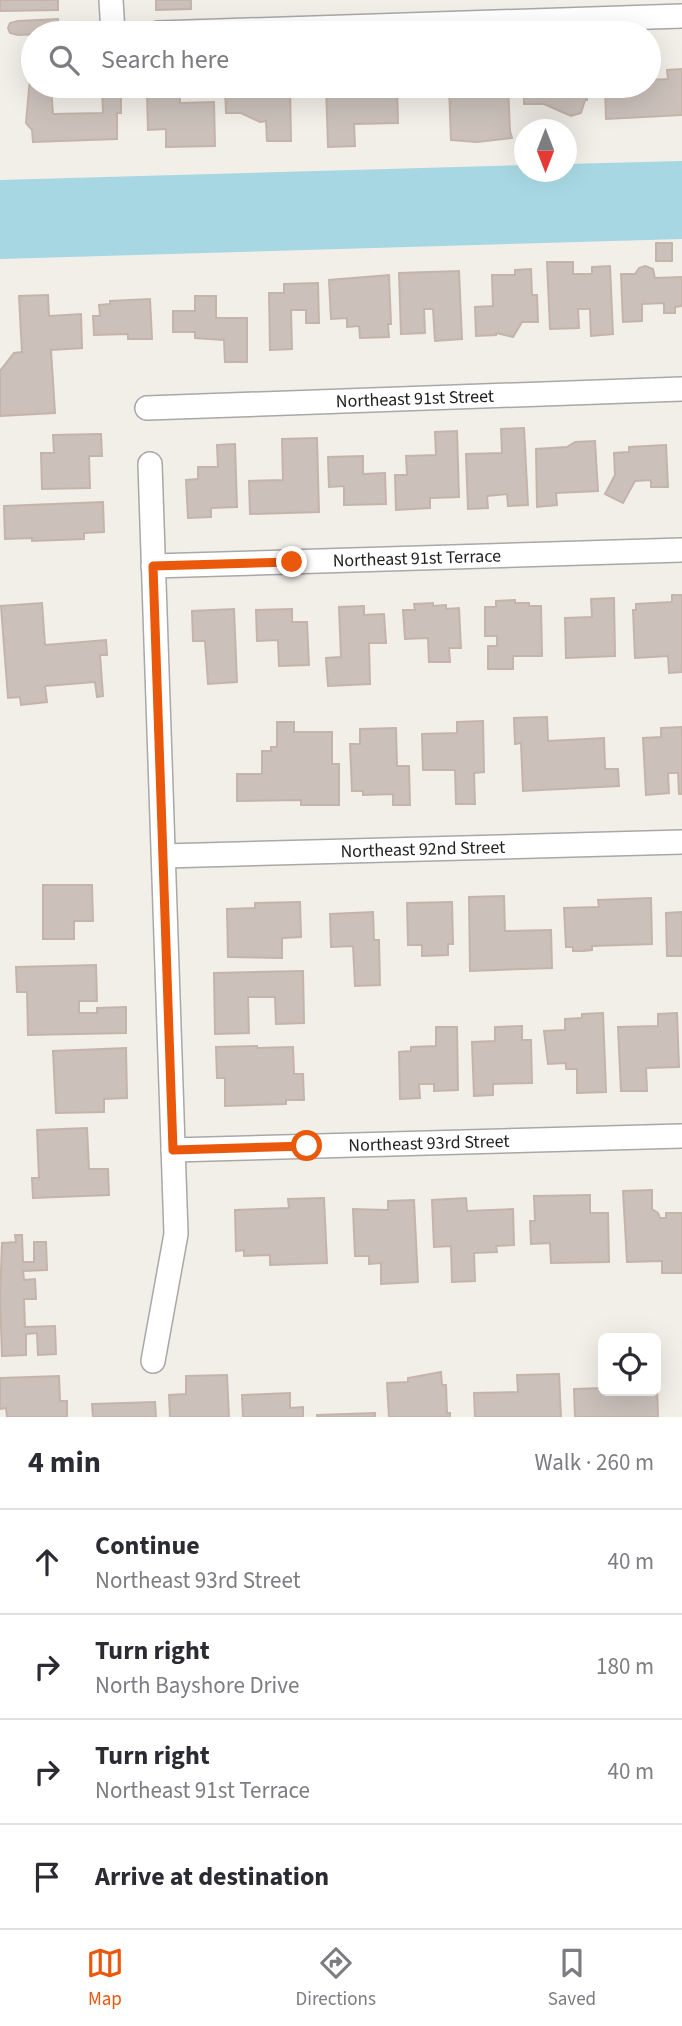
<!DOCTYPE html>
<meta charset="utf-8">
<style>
body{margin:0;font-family:"Source Sans 3",sans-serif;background:#f2f2f3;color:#2b2b33}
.controls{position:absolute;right:21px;bottom:21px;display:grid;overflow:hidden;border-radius:10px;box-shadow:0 7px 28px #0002}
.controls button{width:63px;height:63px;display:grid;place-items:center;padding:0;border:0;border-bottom:2px solid #e1e1e2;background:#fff;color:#2b2b33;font:35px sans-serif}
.compass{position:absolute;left:514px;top:119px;width:63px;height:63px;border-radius:50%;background:#fff;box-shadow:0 7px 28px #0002;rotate:180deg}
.stop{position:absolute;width:21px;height:21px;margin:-16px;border:5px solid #ea580c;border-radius:50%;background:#fff}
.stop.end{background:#ea580c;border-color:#fff;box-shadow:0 2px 7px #0008}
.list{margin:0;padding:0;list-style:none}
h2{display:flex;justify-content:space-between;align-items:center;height:91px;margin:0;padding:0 28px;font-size:30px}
h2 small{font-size:23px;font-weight:400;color:#7c7c81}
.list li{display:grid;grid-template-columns:46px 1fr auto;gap:21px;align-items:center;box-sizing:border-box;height:105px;padding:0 28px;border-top:2px solid #e1e1e2}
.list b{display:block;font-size:26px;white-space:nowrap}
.list p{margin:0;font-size:23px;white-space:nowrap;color:#7c7c81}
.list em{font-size:23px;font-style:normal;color:#7c7c81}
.icon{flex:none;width:38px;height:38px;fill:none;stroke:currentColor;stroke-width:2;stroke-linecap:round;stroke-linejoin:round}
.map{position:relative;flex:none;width:682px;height:1417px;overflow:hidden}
.search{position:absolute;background:#fff;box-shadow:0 7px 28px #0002;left:21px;right:21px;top:21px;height:77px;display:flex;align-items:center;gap:18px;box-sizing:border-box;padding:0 24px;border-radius:38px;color:#7c7c81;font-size:26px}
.sheet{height:511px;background:#fff}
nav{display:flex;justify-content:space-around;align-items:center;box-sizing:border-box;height:98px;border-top:2px solid #e1e1e2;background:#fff;font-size:19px;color:#7c7c81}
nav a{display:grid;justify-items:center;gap:4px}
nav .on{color:#ea580c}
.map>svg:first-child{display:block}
</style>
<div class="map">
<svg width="682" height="1417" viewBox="0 0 682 1417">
<rect width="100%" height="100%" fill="#f2eee8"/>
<!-- water -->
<polygon fill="#a6d7e2" points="682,161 682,239 0,259 0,180 524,165 524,172 566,172 567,164"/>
<!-- building -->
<g fill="#cbc0ba" stroke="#c5b4a9" stroke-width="2">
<polygon points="0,0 58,0 58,10 0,11"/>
<polygon points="156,0 191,0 191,9 156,10"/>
<polygon points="58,19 59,33 18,35 10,33 8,28 10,23 18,21"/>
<polygon points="682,69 682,115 606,119 605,86 649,86 649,80 668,79 667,70"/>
<polygon points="33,73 33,86 51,86 53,114 103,113 102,86 121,86 121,113 117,113 117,139 33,142 32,130 26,123 30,78"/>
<polygon points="225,86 290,86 291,141 267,141 266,121 260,122 241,113 226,113"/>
<polygon points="326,86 397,86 398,123 354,124 355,146 328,147"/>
<polygon points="449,86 508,86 510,131 512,138 477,142 451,140"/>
<polygon points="524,86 582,86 582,91 587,91 587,100 585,100 581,113 571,116 544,104 524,104"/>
<polygon points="180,93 180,103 214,102 215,146 166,147 166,129 148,130 147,94"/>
<rect x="656" y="243" width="16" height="18"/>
<polygon points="547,262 573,262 573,274 592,274 592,267 610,266 613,334 591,336 590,309 578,309 579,328 550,329"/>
<polygon points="645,266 653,269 655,278 682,277 682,306 675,307 675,313 664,313 664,303 642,304 642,321 623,322 621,274 635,274 639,268"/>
<polygon points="531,269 532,295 537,295 538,322 522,322 513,337 496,333 496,335 476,336 475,307 493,306 492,275 515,275 515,270"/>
<polygon points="459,271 462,339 435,341 433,309 424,309 425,333 401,334 399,273"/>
<polygon points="389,275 391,324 388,324 389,337 360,338 359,326 347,327 347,318 331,319 329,280"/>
<polygon points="318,283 319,323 306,323 306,310 291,310 292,349 270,350 269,293 284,293 284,284"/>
<polygon points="48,295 49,316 81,314 82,348 51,350 55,413 0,416 0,371 14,353 22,352 19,296"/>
<polygon points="195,296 216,296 216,318 247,318 247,362 225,362 224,340 195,338 195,332 173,332 173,311 195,311"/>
<polygon points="150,299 152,339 128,339 128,334 94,335 93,316 100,316 99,305 110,304 110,301"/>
<polygon points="524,428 528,505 508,506 507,494 487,496 488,508 468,509 466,454 502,453 501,429"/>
<polygon points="457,431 459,497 430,498 430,508 396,510 395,475 407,475 406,456 436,455 435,432"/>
<polygon points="101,434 102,456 89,456 90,488 42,489 41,453 54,453 53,435"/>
<polygon points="317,438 319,512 250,514 249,481 283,480 282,439"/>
<polygon points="595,441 598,491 556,493 557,505 537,507 536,449 567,447 575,442"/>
<polygon points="235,444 237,507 211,508 211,517 188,518 186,480 198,479 198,467 218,467 217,445"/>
<polygon points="666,445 668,487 651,487 651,480 635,481 623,503 605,494 615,475 614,453 629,452 629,447"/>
<polygon points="363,456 363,474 385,473 386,504 344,505 344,486 329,487 328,457"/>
<polygon points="103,502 104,532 84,533 84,539 32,541 32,538 5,539 4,506"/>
<polygon points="672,595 682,595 682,672 669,673 668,656 635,658 633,610 636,610 636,604 672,602"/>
<polygon points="614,598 615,656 566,658 565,618 592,617 591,599"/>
<polygon points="515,600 515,603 529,603 529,606 541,606 542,656 513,656 513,669 488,669 488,646 497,646 497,636 485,636 485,607 496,607 496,601"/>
<polygon points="42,603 45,645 106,640 107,655 100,655 103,696 97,697 95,682 45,686 47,702 21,705 20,697 8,698 1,606"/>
<polygon points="433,603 433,606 446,605 446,609 459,608 461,648 449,648 450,662 429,662 428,638 405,639 403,610 415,610 414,604"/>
<polygon points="364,606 364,615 384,614 386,643 369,643 370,684 328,686 326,658 341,657 339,607"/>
<polygon points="234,609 237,682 208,684 205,641 193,641 192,611"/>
<polygon points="292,609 292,622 307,622 309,665 279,666 278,640 257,641 256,610"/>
<polygon points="547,717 548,741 604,738 605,769 618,769 619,786 523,791 521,743 515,744 514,718"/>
<polygon points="483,721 484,772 474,773 475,804 456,804 455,770 423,770 422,734 457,733 457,722"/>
<polygon points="277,722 294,722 294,732 332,732 332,764 339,764 339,805 301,805 301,800 237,801 237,774 262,774 262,751 271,751 271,747 277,747"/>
<polygon points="682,727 682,794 679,794 678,773 668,773 669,793 646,795 643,738 661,737 661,728"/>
<polygon points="396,728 397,766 409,766 410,805 393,805 393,794 363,795 363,791 352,791 350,744 360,744 360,729"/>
<polygon points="43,885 92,885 93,921 74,921 74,939 43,939"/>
<polygon points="504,896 505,931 551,930 552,968 470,971 469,897"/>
<polygon points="651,898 652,944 592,946 592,950 583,951 573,951 573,947 566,947 564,908 599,907 598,900"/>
<polygon points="300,902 301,937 282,938 282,958 228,957 227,909 255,908 255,903"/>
<polygon points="452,902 453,944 448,944 448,955 422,956 422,945 408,945 407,903"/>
<polygon points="373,912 374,940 379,940 380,985 355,986 353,946 331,947 330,914"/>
<polygon points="682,912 682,956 667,956 666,913"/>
<polygon points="96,965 97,1001 79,1001 79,1013 97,1013 97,1008 126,1007 126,1033 28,1035 27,992 17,992 16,967"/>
<polygon points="303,971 304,1023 276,1024 275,997 248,997 249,1033 215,1034 214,973"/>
<polygon points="603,1013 606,1092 577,1093 577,1069 566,1069 566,1063 548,1064 544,1031 565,1030 565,1019 582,1018 582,1014"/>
<polygon points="677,1013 679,1067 646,1068 647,1091 621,1091 618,1027 658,1026 658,1014"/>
<polygon points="522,1026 522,1040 531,1040 532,1083 493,1084 493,1095 474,1096 472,1042 495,1041 495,1027"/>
<polygon points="436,1027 457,1027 458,1090 434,1091 434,1084 419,1084 420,1098 400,1099 399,1052 411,1051 411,1047 436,1046"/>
<polygon points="257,1046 257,1048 293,1047 294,1074 303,1074 304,1100 286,1100 286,1104 225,1106 225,1078 217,1078 216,1047"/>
<polygon points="126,1048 127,1098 104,1099 104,1112 56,1113 53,1051"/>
<polygon points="87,1128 89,1169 108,1169 109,1195 33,1198 32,1178 39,1178 37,1130"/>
<polygon points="652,1190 652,1209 658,1213 660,1218 666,1218 666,1213 682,1213 682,1273 662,1273 662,1261 627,1262 623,1191"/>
<polygon points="590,1195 590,1213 608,1213 609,1262 551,1263 550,1243 531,1244 530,1221 535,1221 534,1196"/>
<polygon points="324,1198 327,1263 270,1265 270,1255 244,1256 244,1250 236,1251 235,1210 289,1208 288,1199"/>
<polygon points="466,1198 467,1211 513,1209 514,1245 496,1246 497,1252 474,1253 475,1281 452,1282 451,1246 434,1247 432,1200"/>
<polygon points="414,1200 418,1282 381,1284 381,1263 369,1264 369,1256 355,1256 353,1209 388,1210 388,1201"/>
<polygon points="15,1235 22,1235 23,1262 34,1262 34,1242 46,1242 47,1270 23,1271 24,1280 35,1279 36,1299 24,1299 25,1327 55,1326 56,1354 38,1355 37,1333 26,1334 26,1355 2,1356 0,1298 2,1243 16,1242"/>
<polygon points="441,1372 442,1385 446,1385 447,1413 450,1413 450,1417 389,1417 387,1383 408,1382 408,1378"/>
<polygon points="559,1374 561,1417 475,1417 474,1393 518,1392 517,1375"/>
<polygon points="227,1375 229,1417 170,1417 169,1395 186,1394 186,1376"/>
<polygon points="59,1376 60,1401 67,1401 67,1417 7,1417 6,1408 0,1409 0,1378"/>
<polygon points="657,1384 658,1417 575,1417 574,1389 603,1388 603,1391 656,1391"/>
<polygon points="290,1393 290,1408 303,1407 303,1417 243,1417 242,1395"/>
<polygon points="155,1402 156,1417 93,1417 92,1404"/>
<polygon points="375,1413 375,1417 317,1417 317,1415"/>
</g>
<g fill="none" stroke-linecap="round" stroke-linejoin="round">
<defs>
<g id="minor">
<polyline points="111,0 113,33"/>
<polyline points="158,33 682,16"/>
<path id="s1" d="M147 408 682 389"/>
<polyline points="150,464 176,1234 153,1361"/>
<path id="s2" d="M153 566 682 550"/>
<path id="s3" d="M164 856 682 842"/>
<path id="s4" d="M173 1150 682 1136"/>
</g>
</defs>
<!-- minor casing -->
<use href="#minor" stroke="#a8a8a8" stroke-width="26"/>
<!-- minor -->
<use href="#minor" stroke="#fff" stroke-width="23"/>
</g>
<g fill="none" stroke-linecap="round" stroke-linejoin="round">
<!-- route -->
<polyline stroke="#ea580c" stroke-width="9" points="292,562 153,566 173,1150 307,1146"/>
</g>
<g text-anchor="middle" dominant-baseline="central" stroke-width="7" stroke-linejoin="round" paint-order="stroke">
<!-- street labels -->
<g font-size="18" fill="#212121" stroke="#fff">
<text stroke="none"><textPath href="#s1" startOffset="268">Northeast 91st Street</textPath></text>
<text stroke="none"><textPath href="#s2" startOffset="264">Northeast 91st Terrace</textPath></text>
<text stroke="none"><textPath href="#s3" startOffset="259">Northeast 92nd Street</textPath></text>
<text stroke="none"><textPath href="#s4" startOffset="256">Northeast 93rd Street</textPath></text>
</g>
</g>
</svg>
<div class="controls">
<button><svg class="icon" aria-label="locate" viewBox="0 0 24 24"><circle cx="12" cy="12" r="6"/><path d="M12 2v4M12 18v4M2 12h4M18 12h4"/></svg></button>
</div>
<svg class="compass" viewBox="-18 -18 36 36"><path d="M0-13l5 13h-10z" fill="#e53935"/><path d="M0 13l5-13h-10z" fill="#7c7c81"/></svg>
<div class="stop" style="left:307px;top:1146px"></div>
<div class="stop end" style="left:292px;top:562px"></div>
<div class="search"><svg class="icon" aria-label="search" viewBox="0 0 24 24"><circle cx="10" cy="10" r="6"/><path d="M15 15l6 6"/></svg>Search here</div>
</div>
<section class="sheet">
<h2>4 min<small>Walk · 260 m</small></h2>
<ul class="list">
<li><svg class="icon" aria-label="ahead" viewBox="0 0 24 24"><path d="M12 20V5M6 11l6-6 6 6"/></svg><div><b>Continue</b><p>Northeast 93rd Street</p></div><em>40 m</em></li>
<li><svg class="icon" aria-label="right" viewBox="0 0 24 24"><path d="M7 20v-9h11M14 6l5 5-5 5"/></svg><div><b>Turn right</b><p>North Bayshore Drive</p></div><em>180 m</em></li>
<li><svg class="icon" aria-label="right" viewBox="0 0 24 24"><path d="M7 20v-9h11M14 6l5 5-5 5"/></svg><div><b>Turn right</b><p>Northeast 91st Terrace</p></div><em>40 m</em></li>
<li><svg class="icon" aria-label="arrive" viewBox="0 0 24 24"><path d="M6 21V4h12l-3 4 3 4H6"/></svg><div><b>Arrive at destination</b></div></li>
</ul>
</section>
<nav>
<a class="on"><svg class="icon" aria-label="map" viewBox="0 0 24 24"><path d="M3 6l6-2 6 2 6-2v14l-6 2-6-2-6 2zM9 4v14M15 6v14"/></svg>Map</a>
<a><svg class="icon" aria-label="directions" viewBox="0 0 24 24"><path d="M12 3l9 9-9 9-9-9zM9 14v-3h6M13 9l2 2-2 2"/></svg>Directions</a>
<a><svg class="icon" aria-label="saved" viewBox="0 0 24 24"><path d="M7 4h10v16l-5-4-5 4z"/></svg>Saved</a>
</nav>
